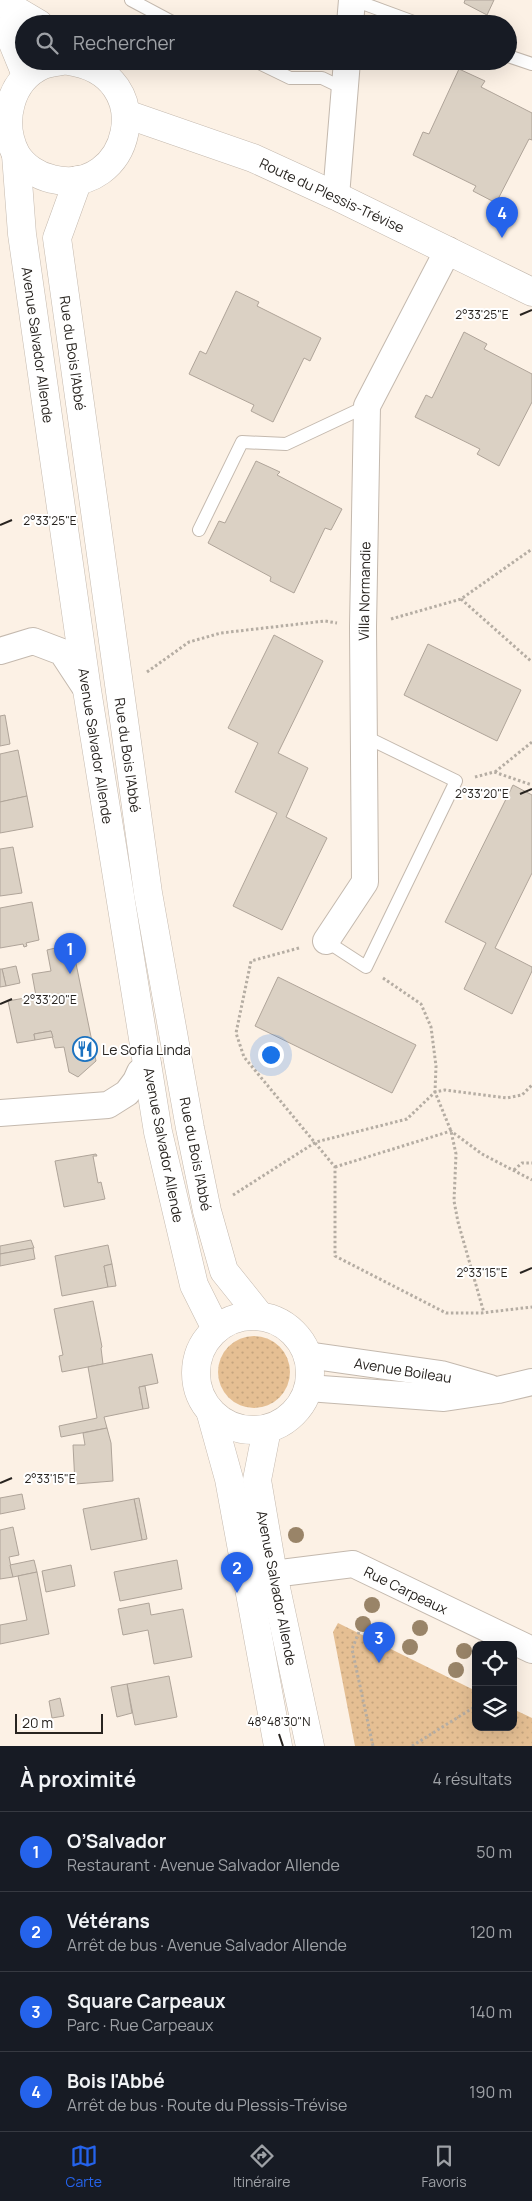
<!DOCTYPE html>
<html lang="fr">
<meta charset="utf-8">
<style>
body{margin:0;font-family:Manrope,sans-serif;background:#20242c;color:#f1f3f6}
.controls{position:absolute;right:15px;bottom:15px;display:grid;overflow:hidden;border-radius:10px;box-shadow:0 5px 20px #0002}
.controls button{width:45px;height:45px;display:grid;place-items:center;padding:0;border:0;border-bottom:1px solid #363941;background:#171b24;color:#f1f3f6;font:25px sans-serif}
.scale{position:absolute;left:15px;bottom:12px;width:88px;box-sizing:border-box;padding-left:5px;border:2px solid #282420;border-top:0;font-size:14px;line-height:18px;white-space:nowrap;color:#282420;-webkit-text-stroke:4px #fff;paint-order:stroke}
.you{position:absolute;left:270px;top:1054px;width:18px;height:18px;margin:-12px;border:4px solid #fff;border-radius:50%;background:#1a73e8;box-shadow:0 0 0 8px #1a73e833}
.badge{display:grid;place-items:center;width:32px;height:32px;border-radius:50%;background:#2563eb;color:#fff;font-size:16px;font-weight:700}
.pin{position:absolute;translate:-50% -41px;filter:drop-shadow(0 1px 2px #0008)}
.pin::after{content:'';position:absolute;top:26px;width:18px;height:15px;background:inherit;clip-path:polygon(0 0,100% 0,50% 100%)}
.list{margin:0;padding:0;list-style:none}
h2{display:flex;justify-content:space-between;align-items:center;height:65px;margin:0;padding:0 20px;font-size:21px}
h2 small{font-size:16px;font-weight:400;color:#9ea1a6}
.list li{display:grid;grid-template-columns:32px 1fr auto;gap:15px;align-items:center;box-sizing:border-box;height:80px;padding:0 20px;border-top:1px solid #363941}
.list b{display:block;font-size:19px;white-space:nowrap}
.list p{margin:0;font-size:16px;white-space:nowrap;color:#9ea1a6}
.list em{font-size:16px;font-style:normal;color:#9ea1a6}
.icon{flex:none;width:28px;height:28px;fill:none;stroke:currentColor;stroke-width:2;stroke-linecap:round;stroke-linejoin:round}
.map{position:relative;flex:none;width:532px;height:1746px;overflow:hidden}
.search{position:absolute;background:#171b24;box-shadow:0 5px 20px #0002;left:15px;right:15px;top:15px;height:55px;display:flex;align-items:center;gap:12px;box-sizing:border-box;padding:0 18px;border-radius:28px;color:#9ea1a6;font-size:19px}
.sheet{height:385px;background:#171b24}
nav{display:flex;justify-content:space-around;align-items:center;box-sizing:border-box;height:70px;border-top:1px solid #363941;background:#171b24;font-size:14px;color:#9ea1a6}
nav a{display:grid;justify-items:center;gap:2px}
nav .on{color:#2563eb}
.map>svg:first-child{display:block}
</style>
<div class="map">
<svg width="532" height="1746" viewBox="0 0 532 1746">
<defs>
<pattern id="grass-dots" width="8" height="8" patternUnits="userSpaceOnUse" patternTransform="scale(1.25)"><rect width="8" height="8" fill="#e5bf93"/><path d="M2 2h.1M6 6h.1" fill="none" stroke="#c4a47e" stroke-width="1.8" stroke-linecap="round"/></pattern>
</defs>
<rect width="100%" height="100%" fill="#fcf1e5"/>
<!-- grass -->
<g fill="url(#grass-dots)">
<circle cx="254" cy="1372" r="36"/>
<polygon points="338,1623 476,1691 476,1727 513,1727 513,1709 532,1718 532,1746 355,1746 333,1632"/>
</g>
<!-- building -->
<g fill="#dbd1c4" stroke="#afa499">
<polygon points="465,0 494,0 487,15 464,3"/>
<polygon points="459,69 485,81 481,87 532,113 532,140 529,139 496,203 473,191 476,186 413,155 423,132 429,134"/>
<polygon points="236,291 259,302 257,306 321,338 310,361 304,358 273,422 251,411 254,405 189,374 200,351 206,354"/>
<polygon points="464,332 487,344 484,349 532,374 532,402 499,466 477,454 480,449 415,417 426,395 432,398"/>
<polygon points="256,461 280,472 277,475 342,509 331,530 325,528 294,593 270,581 271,577 208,543 219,521 225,523"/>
<polygon points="274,635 323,661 278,753 308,768 286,817 327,838 282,930 233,906 277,813 235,792 258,743 228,728"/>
<polygon points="428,644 521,690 497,741 404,695"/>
<polygon points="5,715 10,744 0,746 0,716"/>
<polygon points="18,750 27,796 0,802 0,754"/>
<polygon points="513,785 532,795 532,873 495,948 532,967 532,971 512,1014 464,989 486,943 445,922"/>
<polygon points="27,796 33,827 0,833 0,802"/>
<polygon points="13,847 22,893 0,896 0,849"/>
<polygon points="32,902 39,940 26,943 27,946 24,947 23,944 0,948 0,908"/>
<polygon points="72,944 96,1061 78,1077 69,1072 64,1047 55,1048 51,1031 34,1034 35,1040 17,1043 8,1001 36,996 32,974 51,971 47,950"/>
<polygon points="16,966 20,983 6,986 2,969"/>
<polygon points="0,969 2,969 6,986 0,987"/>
<polygon points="278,977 416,1045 392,1093 255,1026"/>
<polygon points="51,1031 53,1037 35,1040 34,1034"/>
<polygon points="96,1154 97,1156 93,1156 98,1183 101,1182 105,1199 64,1207 55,1161"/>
<polygon points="31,1240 34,1248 0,1254 0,1246"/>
<polygon points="108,1245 112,1264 104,1266 108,1287 62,1296 55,1256"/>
<polygon points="33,1248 35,1259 0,1266 0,1254"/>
<polygon points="112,1264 116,1286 108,1287 104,1266"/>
<polygon points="93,1301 102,1347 101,1348 103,1364 62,1372 59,1356 63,1355 54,1309"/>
<polygon points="152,1354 158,1383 139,1387 143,1409 104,1417 107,1428 61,1437 59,1426 97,1418 88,1367"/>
<polygon points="145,1386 149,1408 143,1409 139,1387"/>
<polygon points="107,1428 111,1443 113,1481 75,1484 73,1445 85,1445 83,1433"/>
<polygon points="22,1494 25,1509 0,1514 0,1498"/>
<polygon points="139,1498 147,1539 142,1540 134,1499"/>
<polygon points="134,1499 142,1540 91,1550 83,1509"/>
<polygon points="13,1527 19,1555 9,1557 13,1577 0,1579 0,1530"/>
<polygon points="34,1560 37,1572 13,1577 10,1565"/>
<polygon points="177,1560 182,1589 120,1601 114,1572"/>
<polygon points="71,1565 75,1586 46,1592 42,1571"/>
<polygon points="37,1572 49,1634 0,1644 0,1625 27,1620 18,1576"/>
<polygon points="149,1603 151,1615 183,1609 192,1657 154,1664 148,1630 123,1635 118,1609"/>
<polygon points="169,1676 177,1717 135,1725 127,1684"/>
<polygon points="127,1684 132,1713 117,1717 111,1687"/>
<polygon points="60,1698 64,1716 52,1718 49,1701"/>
</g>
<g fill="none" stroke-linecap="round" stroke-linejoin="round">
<defs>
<g id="lane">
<polyline points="131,0 176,24"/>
<polyline points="354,0 419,24"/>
<polyline points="508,56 532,64"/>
<polyline points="255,61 290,78 322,78 345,89"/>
<polyline points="199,530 242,442 286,444 367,406"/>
<polyline points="326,941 366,967 456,781 364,736"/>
</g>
<g id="street">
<polyline points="350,24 352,0"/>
<polyline points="336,196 347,61"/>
<polyline points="0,651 33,641 62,652 87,690"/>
<polyline points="326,941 365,882 363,627 367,406 448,250"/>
<polyline points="0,1113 108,1105 127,1093 136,1081 140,1072 148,1066"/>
<polyline points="307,1355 441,1374 490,1388"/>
<polyline points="308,1388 444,1398 498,1390 532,1382"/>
<polyline points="273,1574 353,1564 532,1650"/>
</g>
<g id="secondary">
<polyline points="0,1 39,24"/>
<polyline points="0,31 10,36 26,75"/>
<path d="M62 61C56 62 49 63 43 65 9 80 0 123 16 154 24 167 38 176 52 179 130 199 162 74 68 61"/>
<polyline points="126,114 253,158 336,196 532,292"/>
<polyline points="16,155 22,234 87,690 158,1132 194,1285 216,1329"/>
<polyline points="78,180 57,238 148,893 190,1128 207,1211 224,1271 260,1316"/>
<circle cx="253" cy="1373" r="57"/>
<polyline points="211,1414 229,1479 278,1746"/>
<polyline points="267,1429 257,1480 273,1574 310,1746"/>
</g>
</defs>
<!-- lane casing -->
<use href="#lane" stroke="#c4b9ae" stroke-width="14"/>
<!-- street casing -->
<use href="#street" stroke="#c4b9ae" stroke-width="28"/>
<!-- secondary casing -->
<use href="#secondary" stroke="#c4b9ae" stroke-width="29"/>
<!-- path -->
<g stroke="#b5ada3" stroke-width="3" stroke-dasharray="2.5 2.5" stroke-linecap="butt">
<polyline points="461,599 532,662"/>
<polyline points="391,619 461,599 532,549"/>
<polyline points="147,672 189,642 221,633 325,621 337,623"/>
<polyline points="495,772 532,742"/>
<polyline points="475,777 494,772 532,785"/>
<polyline points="299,948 251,961 236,1033 244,1057 335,1167 335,1256 446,1313 481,1313 532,1307"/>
<polyline points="383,978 421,1004 431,1027 436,1066 435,1092 451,1131 456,1154 454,1201 458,1222 484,1313"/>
<polyline points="335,1167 451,1131 482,1154 532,1180"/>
<polyline points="514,1170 522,1163 532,1163"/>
<polyline points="233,1195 316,1142 407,1119 435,1092 445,1090 507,1098 522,1095 532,1085"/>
<polyline points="359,1632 352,1649 373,1746"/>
<polyline points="412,1746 476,1706"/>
</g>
<!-- lane -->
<use href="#lane" stroke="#fff" stroke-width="12"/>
<!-- street -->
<use href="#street" stroke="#fff" stroke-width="26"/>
<!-- secondary -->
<use href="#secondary" stroke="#fff" stroke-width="28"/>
</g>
<!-- trees -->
<g fill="#998468">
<circle cx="296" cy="1535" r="8"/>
<circle cx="372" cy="1605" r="8"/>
<circle cx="363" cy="1624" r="8"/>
<circle cx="420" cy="1628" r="8"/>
<circle cx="410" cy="1647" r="8"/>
<circle cx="464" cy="1651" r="8"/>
<circle cx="456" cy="1670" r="8"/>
</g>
<!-- ticks -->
<path fill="none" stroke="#282420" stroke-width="2" d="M520 315 532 310M0 525 12 520M520 794 532 789M0 1004 12 999M520 1273 532 1268M0 1483 12 1478M279 1734 283 1746"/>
<!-- icons -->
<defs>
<symbol id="restaurant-ring" viewBox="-11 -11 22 22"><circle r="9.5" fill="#fff" stroke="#1b72c0" stroke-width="1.5"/><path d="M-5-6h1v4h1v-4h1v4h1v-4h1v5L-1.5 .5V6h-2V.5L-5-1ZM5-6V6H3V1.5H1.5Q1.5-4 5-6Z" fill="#1b72c0"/></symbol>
</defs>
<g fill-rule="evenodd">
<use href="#restaurant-ring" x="71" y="1035" width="28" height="28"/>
</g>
<g text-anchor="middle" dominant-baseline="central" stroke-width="4" stroke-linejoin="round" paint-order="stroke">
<!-- street labels -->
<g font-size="14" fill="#282420" stroke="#fff">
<text transform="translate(332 195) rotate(25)">Route du Plessis-Trévise</text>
<text transform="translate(38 345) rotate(82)">Avenue Salvador Allende</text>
<text transform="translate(73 353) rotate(82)">Rue du Bois l'Abbé</text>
<text transform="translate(364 591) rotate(-89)">Villa Normandie</text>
<text transform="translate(96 746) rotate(81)">Avenue Salvador Allende</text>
<text transform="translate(128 755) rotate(82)">Rue du Bois l'Abbé</text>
<text transform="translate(164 1145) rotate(79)">Avenue Salvador Allende</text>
<text transform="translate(196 1154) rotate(79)">Rue du Bois l'Abbé</text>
<text transform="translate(403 1370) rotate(9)">Avenue Boileau</text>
<text transform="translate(277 1588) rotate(79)">Avenue Salvador Allende</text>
<text transform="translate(406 1590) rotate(26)">Rue Carpeaux</text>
</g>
<!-- poi labels -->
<g font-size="14" fill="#282420" stroke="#fff" text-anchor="start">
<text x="102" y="1049">Le Sofia Linda</text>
</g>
</g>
<g font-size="12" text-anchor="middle" fill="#282420" stroke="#fff" stroke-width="4" stroke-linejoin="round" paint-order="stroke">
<text x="482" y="319">2°33'25"E</text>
<text x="50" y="525">2°33'25"E</text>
<text x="482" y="798">2°33'20"E</text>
<text x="50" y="1004">2°33'20"E</text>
<text x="482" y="1277">2°33'15"E</text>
<text x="50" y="1483">2°33'15"E</text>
<text x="279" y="1726">48°48'30"N</text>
</g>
</svg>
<div class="controls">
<button><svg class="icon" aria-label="locate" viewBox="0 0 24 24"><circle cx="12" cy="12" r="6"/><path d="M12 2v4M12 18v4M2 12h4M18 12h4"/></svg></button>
<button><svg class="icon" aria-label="layers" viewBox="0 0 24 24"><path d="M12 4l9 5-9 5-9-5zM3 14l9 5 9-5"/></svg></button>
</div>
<div class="scale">20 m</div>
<div class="you"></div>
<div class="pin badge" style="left:70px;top:974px">1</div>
<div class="pin badge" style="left:237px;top:1593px">2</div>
<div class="pin badge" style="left:379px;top:1663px">3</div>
<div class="pin badge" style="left:502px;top:238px">4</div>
<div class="search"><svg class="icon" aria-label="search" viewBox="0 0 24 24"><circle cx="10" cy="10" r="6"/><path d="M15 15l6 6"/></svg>Rechercher</div>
</div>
<section class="sheet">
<h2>À proximité<small>4 résultats</small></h2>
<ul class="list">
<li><span class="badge">1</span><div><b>O’Salvador</b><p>Restaurant · Avenue Salvador Allende</p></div><em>50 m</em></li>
<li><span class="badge">2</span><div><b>Vétérans</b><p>Arrêt de bus · Avenue Salvador Allende</p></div><em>120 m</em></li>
<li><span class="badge">3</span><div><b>Square Carpeaux</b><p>Parc · Rue Carpeaux</p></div><em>140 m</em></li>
<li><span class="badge">4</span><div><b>Bois l'Abbé</b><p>Arrêt de bus · Route du Plessis-Trévise</p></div><em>190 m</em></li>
</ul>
</section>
<nav>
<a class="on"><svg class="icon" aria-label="map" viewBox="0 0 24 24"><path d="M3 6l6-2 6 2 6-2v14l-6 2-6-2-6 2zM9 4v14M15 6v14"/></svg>Carte</a>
<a><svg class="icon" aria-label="directions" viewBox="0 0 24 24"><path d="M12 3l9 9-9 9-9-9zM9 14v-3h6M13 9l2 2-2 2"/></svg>Itinéraire</a>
<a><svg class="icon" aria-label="saved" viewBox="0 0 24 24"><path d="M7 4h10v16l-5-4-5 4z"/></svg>Favoris</a>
</nav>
